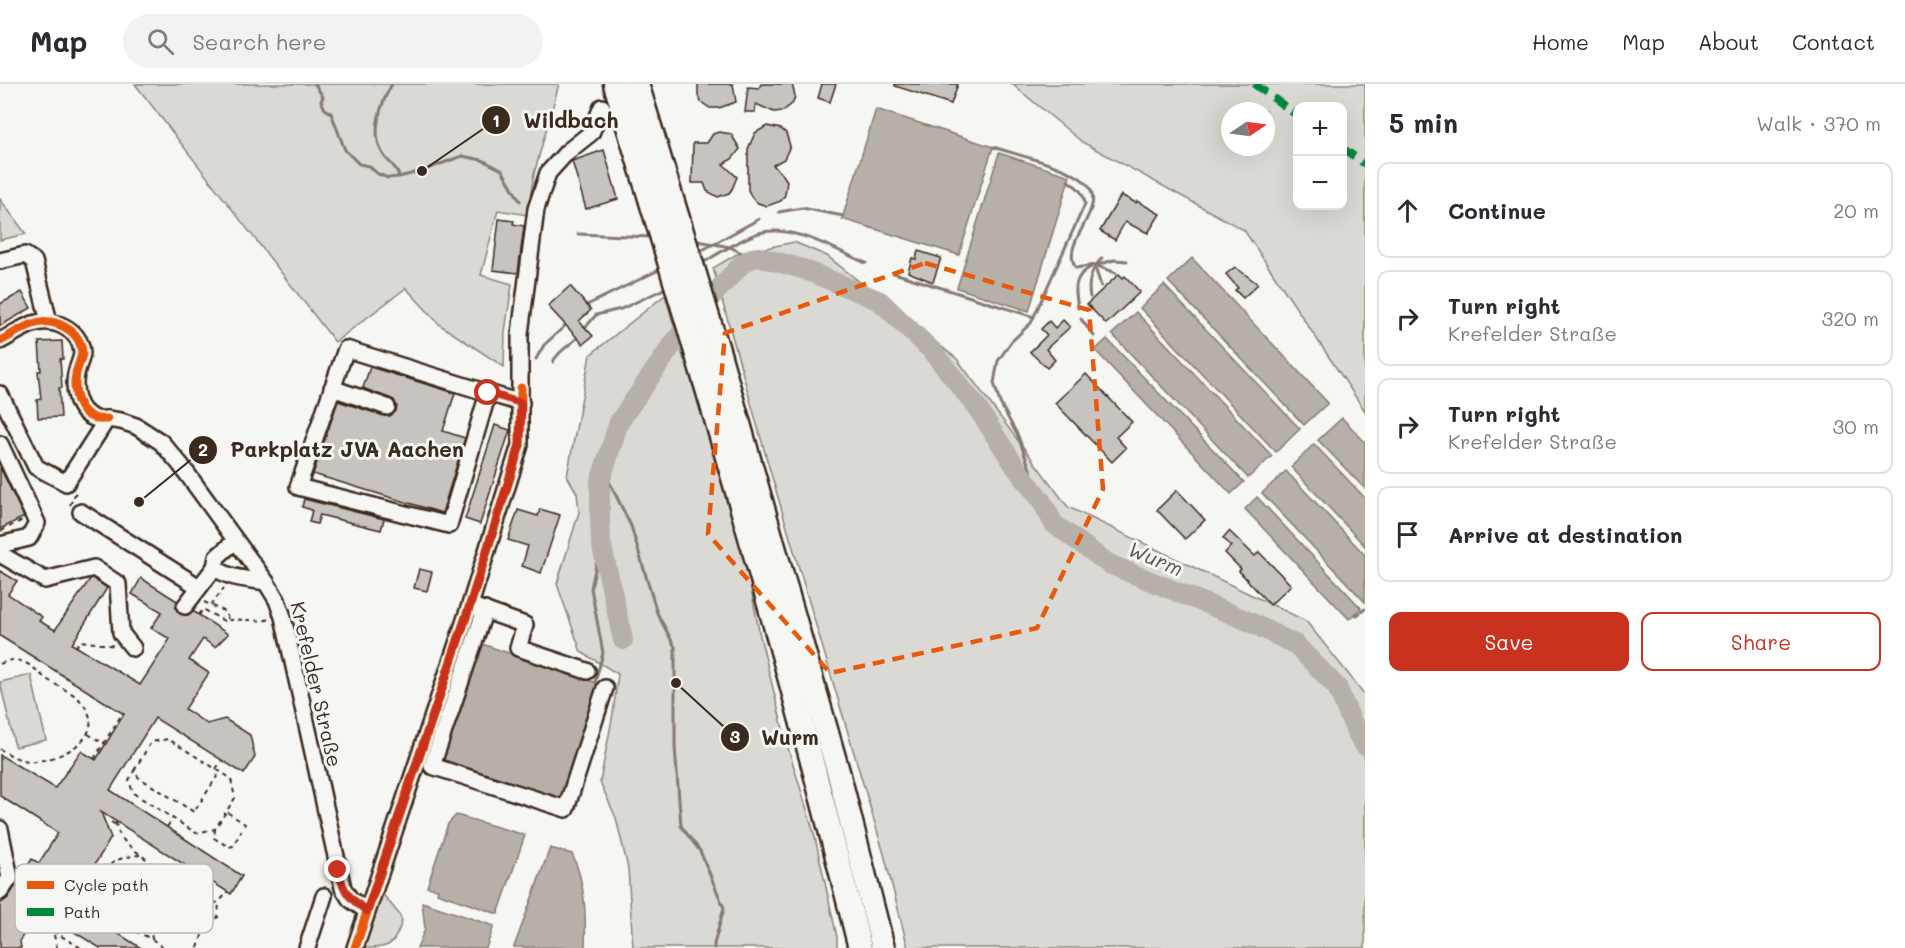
<!DOCTYPE html>
<meta charset="utf-8">
<style>
body{margin:0;font-family:Mali,sans-serif;background:#f2f2f3;color:#2b2b33}
.controls{position:absolute;right:18px;top:18px;display:grid;overflow:hidden;border-radius:12px;box-shadow:0 6px 24px #0002}
.controls button{width:54px;height:54px;display:grid;place-items:center;padding:0;border:0;border-bottom:2px solid #e1e1e2;background:#fff;color:#2b2b33;font:30px sans-serif}
.compass{position:absolute;left:1221px;top:18px;width:54px;height:54px;border-radius:50%;background:#fff;box-shadow:0 6px 24px #0002;rotate:77deg}
.stop{position:absolute;width:18px;height:18px;margin:-14px;border:4px solid #c8321e;border-radius:50%;background:#fff}
.stop.end{background:#c8321e;border-color:#fff;box-shadow:0 2px 6px #0008}
.list{margin:0;padding:0;list-style:none}
h2{display:flex;justify-content:space-between;align-items:center;height:78px;margin:0;padding:0 24px;font-size:26px}
h2 small{font-size:20px;font-weight:400;color:#7c7c81}
.list li{display:grid;grid-template-columns:39px 1fr auto;gap:18px;align-items:center;box-sizing:border-box;height:96px;margin:0 12px 12px;padding:0 12px;border:2px solid #e1e1e2;border-radius:12px}
.list b{display:block;font-size:22px;white-space:nowrap}
.list p{margin:0;font-size:20px;white-space:nowrap;color:#7c7c81}
.list em{font-size:20px;font-style:normal;color:#7c7c81}
.actions{display:flex;gap:12px;padding:18px 24px}
.actions a{flex:1;padding:14px 0;border:2px solid #c8321e;border-radius:12px;text-align:center;font-size:21px;color:#c8321e}
.actions .main{background:#c8321e;color:#fff}
.icon{flex:none;width:33px;height:33px;fill:none;stroke:currentColor;stroke-width:2;stroke-linecap:round;stroke-linejoin:round}
.map{position:relative;flex:none;width:1365px;height:864px;overflow:hidden}
header{display:flex;align-items:center;gap:36px;box-sizing:border-box;height:84px;padding:0 30px;background:#fff;border-bottom:2px solid #e1e1e2}
header strong{font-size:28px}
nav{display:flex;gap:33px;margin-inline-start:auto;font-size:21px}
.search{width:420px;height:54px;background:#f2f2f3;display:flex;align-items:center;gap:15px;box-sizing:border-box;padding:0 21px;border-radius:33px;color:#7c7c81;font-size:22px}
main{display:flex}
aside{flex:1;background:#fff}
.map>svg:first-child{display:block}
</style>
<header>
<strong>Map</strong>
<div class="search"><svg class="icon" aria-label="search" viewBox="0 0 24 24"><circle cx="10" cy="10" r="6"/><path d="M15 15l6 6"/></svg>Search here</div>
<nav><a>Home</a><a>Map</a><a>About</a><a>Contact</a></nav>
</header>
<main>
<div class="map">
<svg width="1365" height="864" viewBox="0 0 1365 864">
<rect width="100%" height="100%" fill="#f6f6f2"/>
<filter id="ink" filterUnits="userSpaceOnUse"><feTurbulence type="fractalNoise" baseFrequency=".0167" numOctaves="2"/><feDisplacementMap in="SourceGraphic" scale="12" xChannelSelector="R" yChannelSelector="G"/><feConvolveMatrix kernelMatrix="1 2 1 2 8 2 1 2 1" color-interpolation-filters="sRGB"/></filter>
<g filter="url(#ink)">
<!-- green -->
<g fill="#dad9d3" stroke="#8a8278" stroke-width="1.5" fill-rule="evenodd">
<polygon points="135,0 559,0 534,90 527,131 498,126 481,191 512,200 505,248 504,283 440,241 406,204 335,258"/>
<path d="M1012 0H1365V327L1244 146 1082 58ZM1298 22H1342V122H1298ZM1230 27H1266V63H1230Z"/>
<polygon points="0,115 26,150 0,156"/>
<polygon points="794,158 827,172 957,275 1068,423 1306,537 1365,611 1365,864 908,864 884,770 769,383 713,184 737,170"/>
<polygon points="665,211 684,276 687,275 747,484 760,552 786,657 814,749 837,853 837,864 633,864 628,784 616,734 600,698 613,630 618,590 581,568 557,500 579,428 577,409 567,392 590,271"/>
<polygon points="31,591 46,656 15,663 0,598"/>
<path d="M381 808 399 830 402 837C394 863 389 864 362 864Z"/>
</g>
<!-- water -->
<g fill="#b6b0a9" stroke="#857a71" stroke-width="1.5">
<polygon points="876,25 993,63 959,171 842,135"/>
<polygon points="999,69 1070,92 1029,227 957,204"/>
<polygon points="1192,174 1328,319 1304,341 1168,197"/>
<polygon points="1164,201 1300,345 1276,368 1140,224"/>
<polygon points="1136,228 1272,372 1248,394 1112,250"/>
<polygon points="1107,255 1244,398 1231,410 1095,266"/>
<polygon points="1342,334 1365,358 1365,405 1318,356"/>
<polygon points="1314,360 1365,414 1365,462 1291,383"/>
<polygon points="1286,387 1365,471 1365,518 1262,409"/>
<polygon points="1257,413 1361,524 1349,535 1245,425"/>
<polygon points="479,559 600,600 561,715 441,675"/>
<polygon points="456,731 525,751 498,830 437,809 438,805 427,803 448,740"/>
<path d="M550 764 572 770C586 799 586 833 585 864L514 863Z"/>
<polygon points="422,818 494,842 486,864 417,864 425,845"/>
</g>
<g fill="none" stroke-linecap="round" stroke-linejoin="round">
<!-- stream -->
<g stroke="#857a71" stroke-width="3">
<polyline points="315,0 323,13 321,17 325,25 331,29 345,66 359,80 369,82 378,90 388,94 399,93 422,87 462,72 482,76 502,86 520,117"/>
<path d="M392 0C381 19 370 49 383 70 388 79 396 81 399 92"/>
<path d="M993 63C1017 71 1068 82 1085 98 1112 124 1058 157 1076 184L1095 181 1116 189"/>
<polyline points="779,128 802,124 843,132"/>
<polyline points="578,150 651,153"/>
<polyline points="693,156 730,163 752,174"/>
<polyline points="697,169 759,135"/>
<path d="M701 180C714 172 744 153 759 149 790 139 838 167 866 179"/>
<polyline points="1097,181 1114,176 1127,177"/>
<polyline points="1095,183 1101,202"/>
<polyline points="894,189 1034,233"/>
<path d="M1090 213C1087 198 1092 184 1102 174"/>
<polyline points="587,221 661,185"/>
<path d="M1078 224C1075 206 1072 193 1091 183"/>
<polyline points="1081,235 1094,252"/>
<polyline points="585,244 596,231 621,225 662,206 667,202"/>
<polyline points="536,275 544,261 566,241"/>
<path d="M553 278C558 267 569 262 577 254"/>
<polyline points="603,385 631,442 657,529 675,563 675,663 681,742 700,767 724,824 714,860 714,864"/>
<path d="M1041 416 1018 352 1000 319 994 299 998 277 1011 258 1031 239 1085 120C1083 108 1079 104 1068 97"/>
<polyline points="1355,530 1357,531 1365,525"/>
<polyline points="595,598 603,569 591,504 601,458"/>
</g>
<!-- river -->
<polyline stroke="#b6b0a9" stroke-width="20" points="623,556 601,458 600,437 600,398 619,338 675,257 712,212 742,180 752,174 759,173 803,185 880,217 932,267 976,322 1017,385 1041,416 1054,440 1109,480 1248,537 1296,561 1337,603 1357,650 1365,662"/>
</g>
<!-- building -->
<g fill="#c8c3be" stroke="#3b2a1e" stroke-width="1.5">
<polygon points="698,0 733,0 736,18 719,24 710,24 701,18 698,12"/>
<polygon points="761,0 792,0 795,12 793,19 783,27 774,28 756,20 755,28 745,28 748,3 759,4"/>
<polygon points="822,0 836,0 830,18 818,14"/>
<polygon points="895,0 958,0 951,20 895,2"/>
<polygon points="767,42 781,45 786,49 790,62 784,75 773,81 783,91 787,97 785,111 781,117 767,122 758,119 752,114 748,106 748,65 755,49"/>
<polygon points="719,48 731,50 740,65 732,75 723,80 737,93 732,105 729,109 718,113 707,107 704,99 692,99 693,59 707,59 713,50"/>
<polygon points="604,66 618,115 586,125 572,77"/>
<polygon points="1121,111 1136,119 1137,117 1160,130 1148,149 1125,138 1115,156 1100,147"/>
<polygon points="499,135 514,137 513,140 524,142 518,189 493,186"/>
<polygon points="918,167 941,174 933,198 908,188 912,174 916,175"/>
<polygon points="1235,183 1258,200 1243,214 1235,206 1238,204 1226,190"/>
<polygon points="1119,190 1123,194 1125,192 1140,208 1106,240 1087,220"/>
<polygon points="570,202 591,226 579,237 593,252 583,260 548,222"/>
<polygon points="22,208 31,224 0,242 0,220"/>
<polygon points="1063,236 1070,243 1046,265 1055,276 1047,284 1030,268 1047,251 1041,245 1049,237 1055,244"/>
<polygon points="62,257 63,275 60,275 62,304 59,304 61,333 38,334 37,316 41,315 38,287 41,287 39,258"/>
<polygon points="370,283 455,309 443,347 465,354 442,429 313,390 338,317 384,332 389,332 396,327 397,322 394,316 363,304"/>
<polygon points="1086,290 1132,338 1116,353 1126,364 1112,378 1055,319"/>
<polygon points="495,341 510,346 480,440 465,435"/>
<polygon points="0,383 24,433 0,445"/>
<polygon points="1177,406 1205,436 1185,455 1157,426"/>
<polygon points="304,415 384,435 381,446 320,431 317,440 309,438 312,426 302,423"/>
<polygon points="540,425 560,431 541,489 522,482 528,462 508,456 518,426 538,432"/>
<polygon points="1229,447 1255,472 1259,468 1291,501 1270,521 1239,487 1241,485 1225,469 1231,462 1223,454"/>
<polygon points="419,485 432,488 427,507 414,504"/>
<polygon points="0,487 17,497 8,510 42,533 39,537 55,546 90,495 92,494 107,504 72,560 140,601 170,555 151,544 162,528 132,510 141,494 177,517 176,525 180,530 188,531 193,527 228,550 215,563 203,555 189,576 209,589 185,625 207,640 225,635 250,651 255,673 244,690 155,634 110,706 242,792 231,810 101,728 111,754 79,806 54,809 141,864 100,864 39,826 20,856 21,864 0,864 0,820 8,814 32,775 39,779 58,749 0,712 0,671 55,704 81,667 96,676 124,630 0,552"/>
</g>
<g fill="none" stroke-linecap="round" stroke-linejoin="round">
<defs>
<g id="minor">
<polyline points="0,177 25,171 34,177 49,238"/>
<path d="M0 257C10 252 21 244 33 240 53 233 80 245 82 268 82 275 77 283 76 290 73 306 77 328 94 334 97 336 103 335 107 335"/>
<polyline points="332,304 387,323"/>
<polyline points="488,309 346,265 298,403 449,441 488,309 521,319"/>
<polyline points="0,310 36,383 66,399 107,335 121,337 136,342 161,358 180,380 266,498 277,516 283,533 343,804 350,815 367,827"/>
<polyline points="0,360 37,439 29,454 0,461"/>
<polyline points="81,428 199,503"/>
<path d="M235 457 217 473 215 483C227 495 250 495 266 498"/>
<polyline points="0,470 45,496 94,484 118,500 121,549 133,564"/>
<polyline points="185,522 215,483"/>
<polyline points="475,523 525,541 518,564 587,587"/>
<polyline points="485,526 432,682 566,725 605,604"/>
<polyline points="0,745 10,794 0,808"/>
<polyline points="307,864 324,812"/>
<polyline points="355,864 470,521 520,361 520,250 536,125 548,89 567,68 591,49 602,23"/>
</g>
<g id="highway">
<path d="M615 0C703 286 788 573 860 864"/>
<polyline points="637,0 718,266 839,691 883,864"/>
</g>
</defs>
<!-- minor casing -->
<use href="#minor" stroke="#3b2a1e" stroke-width="20"/>
<!-- highway casing -->
<use href="#highway" stroke="#3b2a1e" stroke-width="27"/>
<!-- path -->
<g stroke="#3b2a1e" stroke-width="2" stroke-dasharray="4.5 4.5" stroke-linecap="butt">
<polyline points="70,421 76,408"/>
<polyline points="1,447 21,437 20,435"/>
<polyline points="204,518 226,528 228,536"/>
<polyline points="211,521 224,504"/>
<path d="M199 531 203 525 224 537C240 533 255 539 271 535"/>
<polyline points="76,563 80,557 116,562"/>
<path d="M0 580C18 570 31 581 44 593 59 605 77 607 87 626 104 657 53 679 29 677 18 676 10 671 0 665"/>
<polyline points="88,650 105,660"/>
<polyline points="94,675 122,630 124,631"/>
<path d="M135 685 129 696 133 709 196 749 215 745 235 714 231 695C226 691 221 688 216 685L168 655 151 658 135 685 138 693 194 728 220 688"/>
<polyline points="216,685 222,676"/>
<polyline points="111,738 116,741"/>
<path d="M116 738C117 760 142 768 154 783 161 792 169 819 177 823 183 826 212 821 218 818 221 816 225 811 228 808"/>
<polyline points="167,743 173,734"/>
<polyline points="215,745 214,754 229,763 233,762 245,740 227,728"/>
<path d="M120 851 122 848 130 845 152 855C151 849 150 840 147 835 136 815 112 830 97 817 96 786 111 773 141 771"/>
<polyline points="152,855 163,864"/>
<polyline points="57,864 53,847 81,864"/>
<polyline points="198,864 204,845 218,833 219,818"/>
</g>
<!-- minor -->
<use href="#minor" stroke="#f6f6f2" stroke-width="15"/>
<!-- highway -->
<use href="#highway" stroke="#f6f6f2" stroke-width="22"/>
<!-- quiet -->
<g stroke="#00873e" stroke-width="8" stroke-dasharray="15 8" stroke-linecap="butt">
<polyline points="1254,0 1298,32"/>
<polyline points="1342,64 1365,80"/>
</g>
<defs>
<g id="cycleway">
<path d="M0 257C10 252 21 244 33 240 53 233 80 245 82 268 82 275 77 283 76 290 73 306 77 328 94 334 97 336 103 335 107 335"/>
<polyline points="355,864 470,521 520,361 521,304"/>
</g>
</defs>
<!-- cycleway casing -->
<use href="#cycleway" stroke="#f6f6f2" stroke-width="13"/>
<!-- cycleway -->
<use href="#cycleway" stroke="#e8590c" stroke-width="9"/>
</g>
</g>
<g fill="none" stroke-linecap="round" stroke-linejoin="round" filter="url(#ink)">
<!-- route -->
<path stroke="#c8321e" stroke-width="8" d="M338 786C344 809 349 814 367 827L470 521 520 361 521 319 488 309"/>
</g>
<!-- marked area -->
<path fill="none" stroke="#e8590c" stroke-width="4.5" stroke-dasharray="12 8" stroke-linejoin="round" d="M925 179 1089 226 1103 405 1037 544 830 589 708 450 725 249Z"/>
<g text-anchor="middle" dominant-baseline="central" stroke-width="6" stroke-linejoin="round" paint-order="stroke">
<!-- street labels -->
<g font-size="20" fill="#3b2a1e" stroke="#f6f6f2">
<text transform="translate(317 600) rotate(77)">Krefelder Straße</text>
</g>
<!-- water labels -->
<g font-size="21" font-style="italic" fill="#605248" stroke="#f6f6f2">
<text transform="translate(1156 474) rotate(23)">Wurm</text>
</g>
</g>
<!-- legend -->
<rect x="15" y="780" width="198" height="69" rx="9" fill="#f6f6f2" stroke="#beb9b2" stroke-width="1.5"/>
<rect x="27" y="797" width="27" height="8" fill="#e8590c"/>
<rect x="27" y="824" width="27" height="8" fill="#00873e"/>
<g font-size="16" fill="#3b2a1e">
<text x="64" y="807">Cycle path</text>
<text x="64" y="834">Path</text>
</g>
<!-- callouts -->
<path fill="none" stroke="#3b2a1e" stroke-width="2" d="M422 87L496 36M139 418L203 366M676 599L735 653"/>
<g fill="#3b2a1e" stroke="#f6f6f2" stroke-width="2">
<circle cx="422" cy="87" r="6"/>
<circle cx="139" cy="418" r="6"/>
<circle cx="676" cy="599" r="6"/>
<circle cx="496" cy="36" r="15"/>
<circle cx="203" cy="366" r="15"/>
<circle cx="735" cy="653" r="15"/>
</g>
<g font-size="18" text-anchor="middle" font-weight="bold" fill="#fff">
<text x="496" y="43">1</text>
<text x="203" y="372">2</text>
<text x="735" y="659">3</text>
</g>
<g font-size="21" text-anchor="middle" font-weight="bold" fill="#3b2a1e" stroke="#f6f6f2" stroke-width="6" stroke-linejoin="round" paint-order="stroke">
<text x="571" y="44">Wildbach</text>
<text x="347" y="373">Parkplatz JVA Aachen</text>
<text x="790" y="661">Wurm</text>
</g>
</svg>
<div class="controls">
<button>+</button>
<button>−</button>
</div>
<svg class="compass" viewBox="-18 -18 36 36"><path d="M0-13l5 13h-10z" fill="#e53935"/><path d="M0 13l5-13h-10z" fill="#7c7c81"/></svg>
<div class="stop" style="left:488px;top:309px"></div>
<div class="stop end" style="left:338px;top:786px"></div>
</div>
<aside>
<h2>5 min<small>Walk · 370 m</small></h2>
<ul class="list">
<li><svg class="icon" aria-label="ahead" viewBox="0 0 24 24"><path d="M12 20V5M6 11l6-6 6 6"/></svg><div><b>Continue</b></div><em>20 m</em></li>
<li><svg class="icon" aria-label="right" viewBox="0 0 24 24"><path d="M7 20v-9h11M14 6l5 5-5 5"/></svg><div><b>Turn right</b><p>Krefelder Straße</p></div><em>320 m</em></li>
<li><svg class="icon" aria-label="right" viewBox="0 0 24 24"><path d="M7 20v-9h11M14 6l5 5-5 5"/></svg><div><b>Turn right</b><p>Krefelder Straße</p></div><em>30 m</em></li>
<li><svg class="icon" aria-label="arrive" viewBox="0 0 24 24"><path d="M6 21V4h12l-3 4 3 4H6"/></svg><div><b>Arrive at destination</b></div></li>
</ul>
<div class="actions"><a class="main">Save</a><a>Share</a></div>
</aside>
</main>
